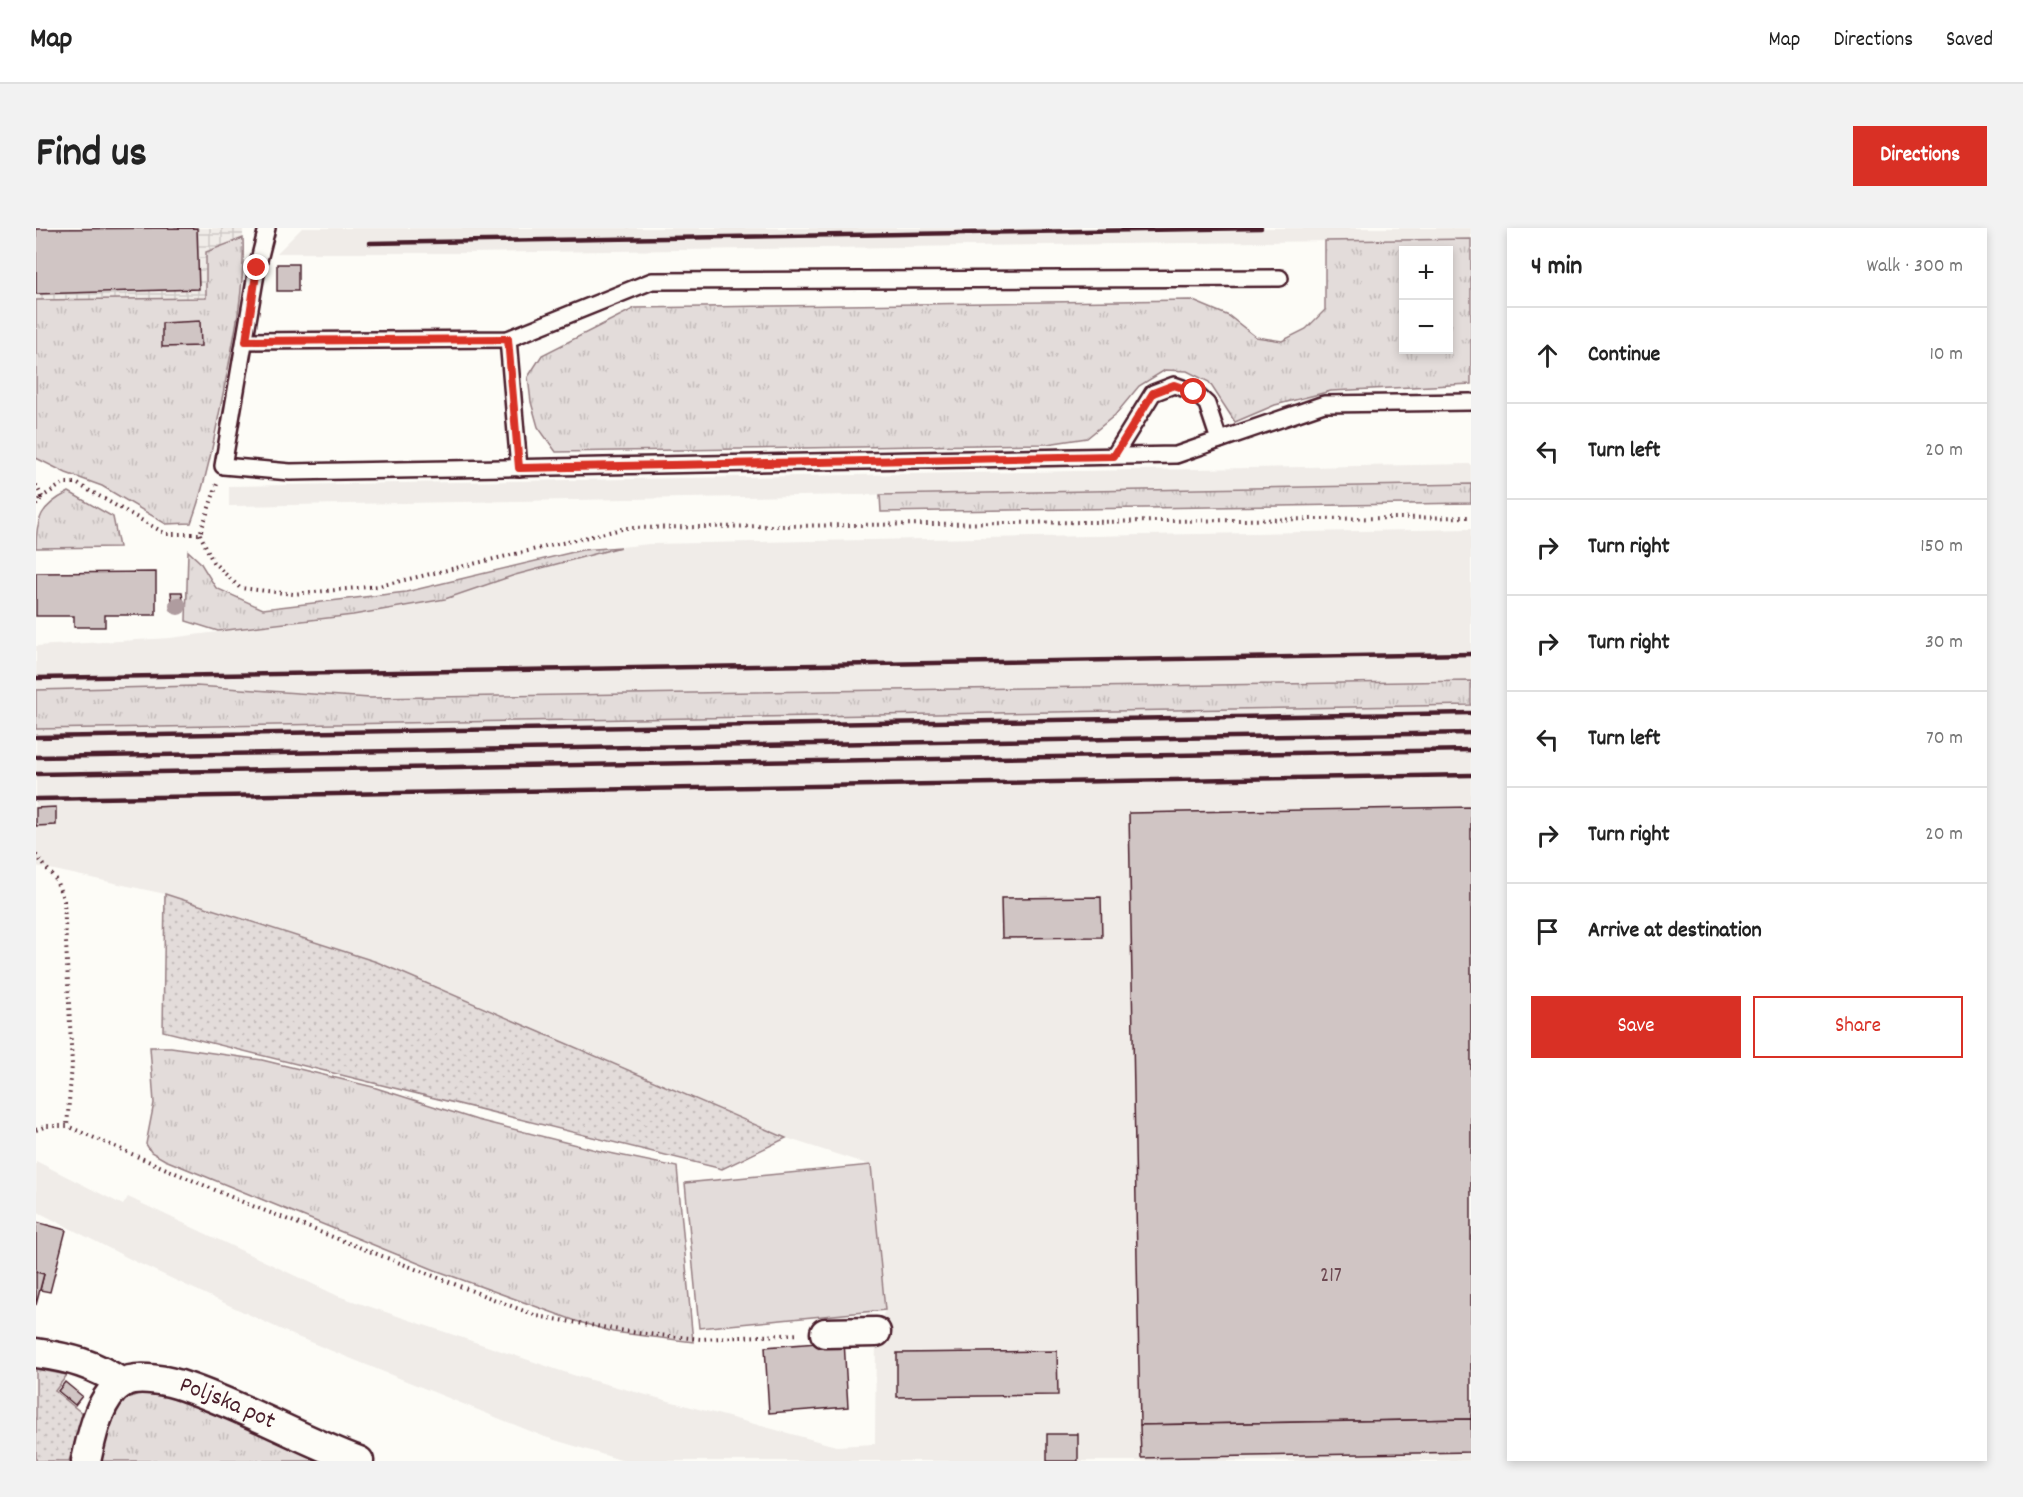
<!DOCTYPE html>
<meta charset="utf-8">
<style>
body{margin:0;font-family:Dekko,sans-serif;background:#f2f2f2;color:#222}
.controls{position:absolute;right:18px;top:18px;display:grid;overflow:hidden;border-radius:0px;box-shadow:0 3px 9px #0003}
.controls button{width:54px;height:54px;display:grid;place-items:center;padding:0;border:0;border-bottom:2px solid #e0e0e0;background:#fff;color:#222;font:30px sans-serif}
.stop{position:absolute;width:18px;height:18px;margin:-14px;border:4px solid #d93025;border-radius:50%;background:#fff}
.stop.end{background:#d93025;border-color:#fff;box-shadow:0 2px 6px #0008}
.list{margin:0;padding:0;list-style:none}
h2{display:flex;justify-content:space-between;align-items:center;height:78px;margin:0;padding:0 24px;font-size:26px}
h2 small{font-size:20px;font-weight:400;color:#767676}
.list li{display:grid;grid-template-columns:39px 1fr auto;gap:18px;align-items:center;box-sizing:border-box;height:96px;padding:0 24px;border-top:2px solid #e0e0e0}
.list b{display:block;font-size:22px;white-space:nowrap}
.list em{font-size:20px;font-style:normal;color:#767676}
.actions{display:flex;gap:12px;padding:18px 24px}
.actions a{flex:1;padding:14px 0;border:2px solid #d93025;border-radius:0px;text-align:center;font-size:21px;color:#d93025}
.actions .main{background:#d93025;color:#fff}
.icon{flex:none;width:33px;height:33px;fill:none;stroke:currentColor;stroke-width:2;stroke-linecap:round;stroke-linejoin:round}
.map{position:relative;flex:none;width:1435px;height:1233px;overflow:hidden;border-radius:0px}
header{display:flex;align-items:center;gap:36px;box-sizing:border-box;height:84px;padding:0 30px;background:#fff;border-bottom:2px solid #e0e0e0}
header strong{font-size:28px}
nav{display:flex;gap:33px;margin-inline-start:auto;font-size:21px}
.intro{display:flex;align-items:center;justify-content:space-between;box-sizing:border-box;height:144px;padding:0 36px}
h1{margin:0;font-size:42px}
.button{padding:15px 27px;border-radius:0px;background:#d93025;color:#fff;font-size:21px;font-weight:700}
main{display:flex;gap:36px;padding:0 36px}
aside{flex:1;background:#fff;border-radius:0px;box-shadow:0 3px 9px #0003}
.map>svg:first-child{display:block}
</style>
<header>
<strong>Map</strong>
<nav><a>Map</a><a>Directions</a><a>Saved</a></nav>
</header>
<div class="intro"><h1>Find us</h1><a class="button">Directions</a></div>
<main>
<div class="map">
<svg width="1435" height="1233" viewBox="0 0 1435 1233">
<defs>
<pattern id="industrial-grid" width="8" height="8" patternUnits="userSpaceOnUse" patternTransform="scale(1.5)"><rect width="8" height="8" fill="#f0ece8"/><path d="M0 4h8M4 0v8" fill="none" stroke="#cfcac7"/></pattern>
<pattern id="grass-tufts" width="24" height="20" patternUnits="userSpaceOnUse" patternTransform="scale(1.5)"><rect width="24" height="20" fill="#e3dcda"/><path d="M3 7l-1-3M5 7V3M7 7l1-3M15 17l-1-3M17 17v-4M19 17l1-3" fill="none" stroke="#c4bcbb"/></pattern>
<pattern id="garden-dots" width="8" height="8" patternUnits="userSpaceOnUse" patternTransform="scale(1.5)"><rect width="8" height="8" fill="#e3dcda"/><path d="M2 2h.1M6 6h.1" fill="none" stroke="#c4bcbb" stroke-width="1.8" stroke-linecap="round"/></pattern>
</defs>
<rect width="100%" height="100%" fill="#fdfcf7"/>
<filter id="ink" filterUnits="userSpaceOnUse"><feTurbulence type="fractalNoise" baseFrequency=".0167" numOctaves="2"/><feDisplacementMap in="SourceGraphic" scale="12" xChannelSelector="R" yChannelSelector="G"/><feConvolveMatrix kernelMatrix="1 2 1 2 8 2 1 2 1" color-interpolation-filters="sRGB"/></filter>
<g filter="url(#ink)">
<!-- built -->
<g fill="#f0ece8">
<polygon points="266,0 1435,0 1435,11 428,25 241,25"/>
<polygon points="1435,236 1435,256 193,278 193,258"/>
<polygon points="1435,301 1435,453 334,470 160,458 0,462 0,418 134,410 317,387 409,371 479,347 585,319 613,316"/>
<polygon points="1435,477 1435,1233 588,1233 509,1209 259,1108 98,1033 0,983 0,933 87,977 92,969 302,1068 540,1148 800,1218 839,1216 840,1104 849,1082 834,937 750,910 341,734 129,666 0,638 0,501"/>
</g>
<!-- industrial -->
<polygon fill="url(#industrial-grid)" points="0,0 207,0 207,10 170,24 170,70 0,72"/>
<!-- grass -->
<g fill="url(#grass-tufts)" stroke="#967e82" stroke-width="1.5" fill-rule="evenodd">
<path d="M207 10C209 61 198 111 188 161 179 207 171 251 155 295L130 296 66 258 30 245 0 230V72L170 70V24Z"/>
<path d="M1435 11V156L1295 163 1239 177 1199 194 1173 154 1151 143 1129 142 1103 158 1079 187 1051 210 1011 216 520 224 502 199 495 174 492 149 506 127 599 80 1155 72 1193 88 1220 109 1246 113 1270 101 1289 82V13ZM1368 22H1412V122H1368Z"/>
<polygon points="1435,256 1435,275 845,284 844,267"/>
<path d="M33 264 77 289 83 319 0 320C0 290 5 278 33 264Z"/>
<polygon points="585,319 479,347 409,371 317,387 182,403 150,393 152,323 164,334 180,360 227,381 370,364 546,322"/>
<polygon points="1435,453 1435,477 0,501 0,462 160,458 334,470"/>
<polygon points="114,819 135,819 226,832 337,859 441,892 564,923 641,939 657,1114 577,1104 540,1093 399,1042 129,932 115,924 110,916 118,875"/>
<polygon points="136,1164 297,1233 62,1233 84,1174 104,1165"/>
</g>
<!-- garden -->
<g fill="url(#garden-dots)" stroke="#967e82" stroke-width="1.5">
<polygon points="129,666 341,734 750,910 686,941 127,803"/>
<polygon points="0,1141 31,1147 19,1163 47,1186 33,1233 0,1233"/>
</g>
<!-- pitch -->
<polygon fill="#e3dcda" stroke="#967e82" stroke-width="1.5" points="835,937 849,1082 663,1100 649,955"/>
<!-- building -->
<g fill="#d0c5c4" stroke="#4a1f2b" stroke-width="1.5">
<polygon points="161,0 163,61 0,66 0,1"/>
<rect x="241" y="36" width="21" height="27"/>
<polygon points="164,93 165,118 126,119 126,95"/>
<polygon points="120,344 120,387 69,387 69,399 38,399 38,388 0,388 0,345"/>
<polygon points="135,364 146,364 147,373 136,373"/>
<polygon points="20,579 20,597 0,598 0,580"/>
<polygon points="1435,579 1435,1191 1104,1197 1093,585"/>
<polygon points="1065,669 1066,709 966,710 965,670"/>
<polygon points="0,994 30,1002 14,1064 4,1062 8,1046 0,1044"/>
<polygon points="0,1044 8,1046 0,1077"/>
<polygon points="808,1113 812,1179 733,1185 729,1119"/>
<polygon points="1021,1123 1022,1167 861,1169 861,1125"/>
<polygon points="29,1154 46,1168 39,1177 22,1163"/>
<polygon points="1435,1191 1435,1224 1105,1230 1104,1197"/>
<rect x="1011" y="1206" width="31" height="27"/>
</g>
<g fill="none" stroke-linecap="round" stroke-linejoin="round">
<defs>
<g id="service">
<polyline points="231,0 221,40 187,238 254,244 1140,227 1288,176 1435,174"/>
<polyline points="472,111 483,240"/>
<polyline points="210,113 472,111 616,53 1244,50"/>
<polyline points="1078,228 1117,165 1138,157 1158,164 1171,176 1183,212"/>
</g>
<g id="minor">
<polyline points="789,1105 840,1104"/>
<path d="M0 1125C35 1130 57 1136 86 1155"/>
<path id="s1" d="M50 1233C56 1208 62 1170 86 1155 101 1146 134 1153 150 1159 209 1179 264 1211 323 1233"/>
</g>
</defs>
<!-- service casing -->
<use href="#service" stroke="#4a1f2b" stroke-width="20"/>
<!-- minor casing -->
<use href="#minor" stroke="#4a1f2b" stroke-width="33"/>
<!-- path -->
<g stroke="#4a1f2b" stroke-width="4" stroke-dasharray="1.5 4.5" stroke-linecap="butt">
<polyline points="0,257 6,269 28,255 40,255 130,306 164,306 181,256"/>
<polyline points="0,277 6,269"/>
<polyline points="164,306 177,334 204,360 257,366 343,358 590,300 1435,289"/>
<polyline points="0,627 20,652 28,673 36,837 31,898"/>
<polyline points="0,902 11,898 31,898 209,975 501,1088 601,1105 665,1111 764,1106"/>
</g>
<!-- service -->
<use href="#service" stroke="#fdfcf7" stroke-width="15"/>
<!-- minor -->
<use href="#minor" stroke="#fdfcf7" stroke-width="28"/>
<!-- rail -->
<g stroke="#4a1f2b" stroke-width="4.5">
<polyline points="334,15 1225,0"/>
<polyline points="0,450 1435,426"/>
<polyline points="0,509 1435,485"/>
<polyline points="0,529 1435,505"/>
<polyline points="0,546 1435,522"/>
<polyline points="0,571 1435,547"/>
</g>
</g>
<!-- trees -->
<circle fill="#af9c9f" cx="142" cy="378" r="9"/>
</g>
<g fill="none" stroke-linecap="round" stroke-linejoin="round" filter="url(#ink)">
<!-- route -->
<polyline stroke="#d93025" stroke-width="8" points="221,40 210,113 472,111 483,240 1078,228 1117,165 1138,157 1158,164"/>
</g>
<g text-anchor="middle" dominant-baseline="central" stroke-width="4.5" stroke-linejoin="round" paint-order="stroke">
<!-- number labels -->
<g font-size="21" fill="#6c4851">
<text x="1295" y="1049">217</text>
</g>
<!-- street labels -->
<g font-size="24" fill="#4a1f2b" stroke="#fdfcf7">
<text stroke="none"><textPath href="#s1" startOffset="198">Poljska pot</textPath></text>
</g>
</g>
</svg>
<div class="controls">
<button>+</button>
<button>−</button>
</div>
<div class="stop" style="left:1158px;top:164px"></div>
<div class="stop end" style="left:221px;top:40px"></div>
</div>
<aside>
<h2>4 min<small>Walk · 300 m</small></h2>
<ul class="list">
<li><svg class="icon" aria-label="ahead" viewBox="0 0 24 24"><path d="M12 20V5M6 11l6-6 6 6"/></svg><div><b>Continue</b></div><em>10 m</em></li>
<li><svg class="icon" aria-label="left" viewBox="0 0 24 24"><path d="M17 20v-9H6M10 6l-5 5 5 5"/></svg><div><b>Turn left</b></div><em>20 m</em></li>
<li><svg class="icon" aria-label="right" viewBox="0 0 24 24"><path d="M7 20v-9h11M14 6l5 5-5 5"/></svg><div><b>Turn right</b></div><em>150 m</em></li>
<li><svg class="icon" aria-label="right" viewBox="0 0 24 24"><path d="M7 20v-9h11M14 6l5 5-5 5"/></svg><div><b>Turn right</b></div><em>30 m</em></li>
<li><svg class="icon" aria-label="left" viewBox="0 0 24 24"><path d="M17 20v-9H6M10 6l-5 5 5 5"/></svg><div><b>Turn left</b></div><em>70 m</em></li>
<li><svg class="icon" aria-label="right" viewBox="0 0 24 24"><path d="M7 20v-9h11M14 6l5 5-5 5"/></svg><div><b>Turn right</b></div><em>20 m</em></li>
<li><svg class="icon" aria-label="arrive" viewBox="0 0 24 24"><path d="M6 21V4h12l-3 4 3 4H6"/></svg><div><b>Arrive at destination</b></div></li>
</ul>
<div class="actions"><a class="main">Save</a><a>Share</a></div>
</aside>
</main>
